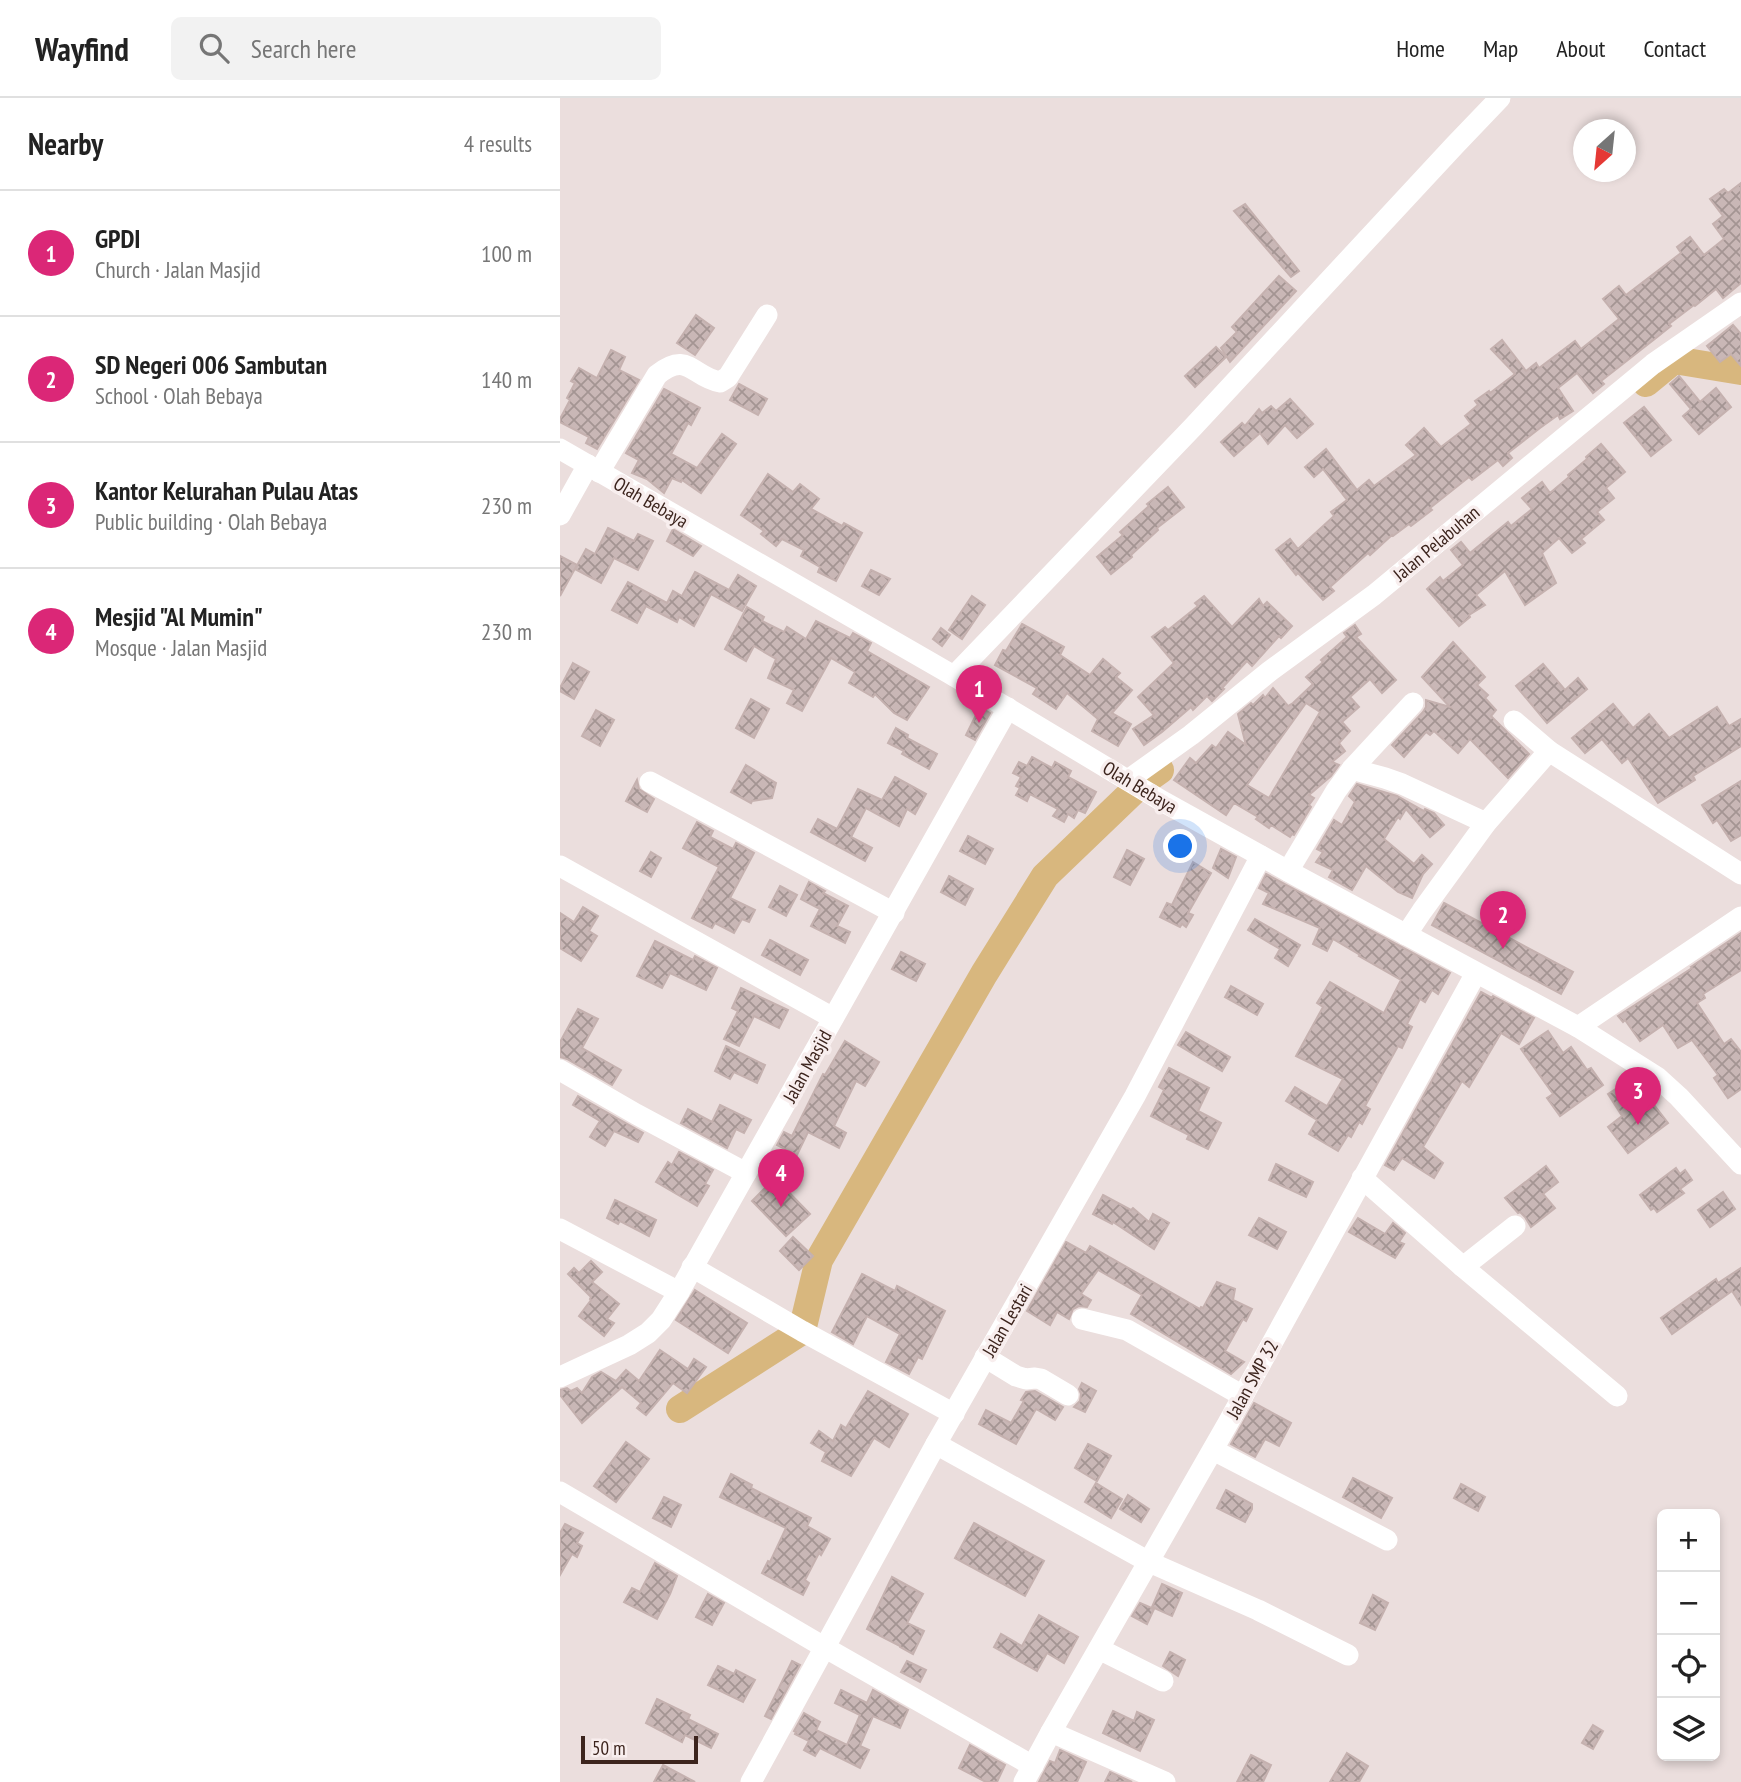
<!DOCTYPE html>
<meta charset="utf-8">
<style>
body{margin:0;font-family:"PT Sans Narrow",sans-serif;background:#f2f2f2;color:#222}
.controls{position:absolute;right:21px;bottom:21px;display:grid;overflow:hidden;border-radius:10px;box-shadow:0 4px 10px #0003}
.controls button{width:63px;height:63px;display:grid;place-items:center;padding:0;border:0;border-bottom:2px solid #e0e0e0;background:#fff;color:#222;font:35px sans-serif}
.compass{position:absolute;left:1013px;top:21px;width:63px;height:63px;border-radius:50%;background:#fff;box-shadow:0 4px 10px #0003;rotate:207deg}
.scale{position:absolute;left:21px;bottom:18px;width:117px;box-sizing:border-box;padding-left:7px;border:4px solid #3c241d;border-top:0;font-size:19px;line-height:24px;white-space:nowrap;color:#3c241d;-webkit-text-stroke:5px #f8eeee;paint-order:stroke}
.you{position:absolute;left:621px;top:749px;width:24px;height:24px;margin:-18px;border:5px solid #fff;border-radius:50%;background:#1a73e8;box-shadow:0 0 0 10px #1a73e833}
.badge{display:grid;place-items:center;width:46px;height:46px;border-radius:50%;background:#db2777;color:#fff;font-size:23px;font-weight:700}
.pin{position:absolute;translate:-50% -58px;filter:drop-shadow(0 2px 4px #0008)}
.pin::after{content:'';position:absolute;top:37px;width:24px;height:21px;background:inherit;clip-path:polygon(0 0,100% 0,50% 100%)}
.list{margin:0;padding:0;list-style:none}
h2{display:flex;justify-content:space-between;align-items:center;height:91px;margin:0;padding:0 28px;font-size:30px}
h2 small{font-size:23px;font-weight:400;color:#767676}
.list li{display:grid;grid-template-columns:46px 1fr auto;gap:21px;align-items:center;box-sizing:border-box;height:126px;padding:0 28px;border-top:2px solid #e0e0e0}
.list b{display:block;font-size:26px;white-space:nowrap}
.list p{margin:0;font-size:23px;white-space:nowrap;color:#767676}
.list em{font-size:23px;font-style:normal;color:#767676}
.icon{flex:none;width:38px;height:38px;fill:none;stroke:currentColor;stroke-width:2;stroke-linecap:round;stroke-linejoin:round}
.map{position:relative;flex:none;width:1181px;height:1684px;overflow:hidden}
header{display:flex;align-items:center;gap:42px;box-sizing:border-box;height:98px;padding:0 35px;background:#fff;border-bottom:2px solid #e0e0e0}
header strong{font-size:33px}
nav{display:flex;gap:38px;margin-inline-start:auto;font-size:24px}
.search{width:490px;height:63px;background:#f2f2f2;display:flex;align-items:center;gap:18px;box-sizing:border-box;padding:0 24px;border-radius:10px;color:#767676;font-size:26px}
main{display:flex}
aside{flex:1;background:#fff}
.map>svg:first-child{display:block}
</style>
<header>
<strong>Wayfind</strong>
<div class="search"><svg class="icon" aria-label="search" viewBox="0 0 24 24"><circle cx="10" cy="10" r="6"/><path d="M15 15l6 6"/></svg>Search here</div>
<nav><a>Home</a><a>Map</a><a>About</a><a>Contact</a></nav>
</header>
<main>
<aside>
<h2>Nearby<small>4 results</small></h2>
<ul class="list">
<li><span class="badge">1</span><div><b>GPDI</b><p>Church · Jalan Masjid</p></div><em>100 m</em></li>
<li><span class="badge">2</span><div><b>SD Negeri 006 Sambutan</b><p>School · Olah Bebaya</p></div><em>140 m</em></li>
<li><span class="badge">3</span><div><b>Kantor Kelurahan Pulau Atas</b><p>Public building · Olah Bebaya</p></div><em>230 m</em></li>
<li><span class="badge">4</span><div><b>Mesjid &quot;Al Mumin&quot;</b><p>Mosque · Jalan Masjid</p></div><em>230 m</em></li>
</ul>
</aside>
<div class="map">
<svg width="1181" height="1684" viewBox="0 0 1181 1684">
<defs>
<pattern id="building-cross-hatch" width="8" height="8" patternUnits="userSpaceOnUse" patternTransform="scale(1.75)"><rect width="8" height="8" fill="#c9b7b6"/><path d="M0 0l8 8M0 8l8-8" fill="none" stroke="#a49593"/></pattern>
</defs>
<rect width="100%" height="100%" fill="#ebdedd"/>
<g fill="none" stroke-linecap="round" stroke-linejoin="round">
<!-- river -->
<g stroke="#d8b77e" stroke-width="28">
<polyline points="1086,285 1114,262 1181,273"/>
<polyline points="120,1311 242,1233 259,1162 424,876 485,778 583,684 600,672"/>
</g>
</g>
<!-- building -->
<g fill="url(#building-cross-hatch)" stroke="#c5b1af" stroke-width="2" fill-rule="evenodd">
<polygon points="1181,85 1181,185 1163,200 1156,191 1135,208 1134,207 1109,226 1111,228 1096,240 1041,283 1044,286 1033,295 1017,275 998,290 1013,313 1000,321 998,317 980,330 948,355 952,360 943,368 938,362 912,382 909,379 870,410 872,412 851,428 849,426 833,438 832,437 810,457 808,455 770,489 774,493 763,502 738,475 736,477 716,452 730,441 738,451 774,418 771,414 787,402 763,371 754,379 745,369 766,351 797,392 809,382 814,388 856,357 846,347 864,330 881,349 911,326 905,318 918,307 915,303 929,293 930,295 955,276 931,251 942,242 966,273 976,265 979,270 1015,243 1021,251 1059,221 1043,201 1059,188 1066,197 1121,155 1117,149 1130,139 1144,157 1164,141 1153,126 1163,118 1150,101 1164,91 1168,95"/>
<polygon points="685,106 739,173 731,179 674,113"/>
<polygon points="719,178 736,193 670,264 661,250 677,234 672,229"/>
<polygon points="136,217 154,230 135,257 117,245"/>
<polygon points="1173,227 1181,236 1181,268 1171,256 1160,264 1147,248"/>
<polygon points="656,249 666,259 635,289 625,278"/>
<polygon points="51,252 65,259 59,272 79,282 37,351 26,345 29,339 0,324 0,321 10,302 7,300 15,285 11,283 19,270 37,280"/>
<polygon points="1119,278 1140,304 1156,290 1171,309 1139,336 1123,318 1131,311 1110,286"/>
<polygon points="179,286 207,301 198,317 170,302"/>
<polygon points="104,291 140,310 131,327 128,325 111,356 137,370 162,336 176,346 141,395 122,382 121,384 112,380 104,395 87,381 72,375 79,362 66,355"/>
<polygon points="730,301 753,326 737,340 725,327 708,346 700,335 674,358 661,344 682,325 685,328 699,311 702,315 711,308 716,313"/>
<polygon points="1084,309 1111,342 1091,358 1064,325"/>
<polygon points="1041,346 1065,374 1046,390 1054,400 1037,414 1044,422 1021,441 1025,445 1012,455 999,440 982,455 996,485 965,507 945,473 916,497 925,507 909,517 910,519 899,528 867,491 880,479 883,483 903,467 891,452 901,444 910,455 948,424 951,428 972,411 962,400 982,384 990,395 1009,379 1008,377 1027,361 1026,359"/>
<polygon points="208,376 233,394 240,386 259,401 251,411 282,428 284,425 302,435 276,483 258,474 260,469 241,458 244,452 222,441 216,448 201,436 204,433 181,417"/>
<polygon points="608,389 624,409 597,430 598,432 571,457 572,459 551,476 537,459 563,437 560,434 589,408 587,406"/>
<polygon points="48,430 74,443 78,436 93,443 78,472 54,460 41,485 15,471 26,451 35,456"/>
<polygon points="113,431 141,448 133,458 107,443"/>
<polygon points="0,458 17,467 0,498"/>
<polygon points="311,472 330,481 319,497 302,488"/>
<polygon points="135,474 169,492 178,477 196,488 182,513 151,496 134,528 119,519 117,524 86,508 77,525 52,512 68,484 107,505 113,493 122,498"/>
<polygon points="412,498 425,507 402,541 389,532"/>
<polygon points="644,498 672,529 699,501 703,508 707,504 732,528 721,540 719,538 692,568 687,563 662,590 664,591 652,603 647,598 633,612 631,609 602,634 584,647 573,631 594,617 578,599 614,565 592,539 605,529 608,532 638,508 635,505"/>
<polygon points="187,509 204,519 202,523 224,534 227,529 246,541 256,523 290,540 293,535 311,545 307,553 369,589 347,622 334,615 315,596 313,599 289,585 295,574 271,560 242,613 227,605 234,592 208,580 216,561 194,548 186,563 165,551"/>
<polygon points="462,526 504,549 500,557 530,577 543,561 560,575 556,579 572,592 552,615 571,626 558,648 532,633 538,621 507,595 496,611 473,596 477,590 435,567 443,552 446,553"/>
<path d="M795 527 801 536 796 539 836 582 822 595 810 581 790 599 799 609 782 624 790 633 779 645 785 653 772 664 779 667 771 678 749 697 754 700 749 707 751 709 734 737 732 736 730 739 711 727 709 730 696 721 698 719 674 705 666 717 614 682 630 660 636 665 652 647 656 650 668 634 686 647 678 616 691 605 693 607 703 597 705 600 713 590 728 608 733 605 753 586 746 579 763 564 761 562 787 539 784 535ZM746 605 760 614 709 700 687 687Z"/>
<polygon points="381,530 390,537 382,548 373,541"/>
<polygon points="893,544 925,579 917,587 928,597 925,600 936,612 931,618 969,656 948,680 910,641 898,655 874,633 870,637 866,634 844,659 832,647 863,614 866,609 866,602 890,609 862,579"/>
<polygon points="13,565 29,574 14,601 0,593 0,590"/>
<polygon points="983,566 1005,592 1018,580 1027,591 987,625 956,588"/>
<polygon points="191,601 209,611 194,640 176,630"/>
<polygon points="1053,606 1073,630 1089,616 1109,640 1157,609 1169,628 1181,621 1181,648 1133,678 1135,682 1098,705 1068,660 1062,665 1042,641 1025,655 1012,640"/>
<polygon points="420,609 430,615 415,642 406,637"/>
<polygon points="36,612 54,622 40,648 22,638"/>
<polygon points="336,630 348,637 347,640 377,656 369,671 342,656 344,653 328,645"/>
<polygon points="472,659 492,670 495,664 511,673 508,679 536,694 525,715 518,712 514,720 508,716 504,724 493,718 498,711 470,696 467,703 456,697 460,690 456,688 461,679 453,675 459,664 467,668"/>
<polygon points="186,667 216,685 212,700 192,703 191,705 171,694"/>
<polygon points="335,679 366,696 355,716 347,711 339,728 306,710 291,739 312,750 305,763 251,734 258,721 277,731 298,691 322,702"/>
<polygon points="77,682 79,691 94,701 87,714 66,703"/>
<polygon points="1181,683 1181,737 1171,743 1157,722 1153,725 1142,707"/>
<polygon points="797,686 837,698 864,713 865,711 874,715 884,727 870,739 846,711 840,721 838,719 824,741 854,766 862,757 872,766 863,776 852,800 838,794 806,768 792,792 769,779 773,772 756,764 763,754 757,751 774,722 782,727 795,704 789,698"/>
<polygon points="137,724 153,733 150,739 173,751 176,745 194,755 170,800 195,812 189,824 182,821 174,835 155,825 152,830 132,820 159,769 123,750"/>
<polygon points="408,738 433,751 425,766 400,753"/>
<polygon points="661,751 676,759 668,780 653,770"/>
<polygon points="567,752 584,761 570,787 554,779"/>
<polygon points="91,754 101,760 91,779 80,773"/>
<polygon points="633,764 651,775 628,815 633,817 626,829 622,826 620,829 600,819 607,805 612,807"/>
<polygon points="706,776 890,875 878,896 872,892 865,904 860,901 847,926 852,929 842,950 838,948 805,1008 810,1011 802,1026 799,1024 791,1039 788,1037 778,1053 749,1036 757,1022 726,1003 735,989 767,1008 783,981 736,958 763,909 757,905 770,884 824,915 841,882 799,858 800,857 773,841 767,853 753,846 760,830 703,806 709,795 699,790"/>
<polygon points="389,778 413,791 405,807 381,794"/>
<polygon points="249,784 265,793 263,795 288,808 277,828 290,834 285,845 251,828 260,811 241,801"/>
<polygon points="220,788 237,797 226,818 209,809"/>
<polygon points="884,805 1013,874 1001,896 872,827"/>
<polygon points="23,809 38,818 29,833 37,838 21,863 0,850 0,815 14,824"/>
<polygon points="695,821 740,847 728,868 715,860 720,851 688,832"/>
<polygon points="1181,835 1181,872 1143,896 1145,900 1137,905 1164,946 1171,941 1181,954 1181,991 1168,1000 1154,980 1158,977 1132,942 1118,950 1103,927 1080,943 1065,922 1063,924 1058,918 1132,870 1131,869"/>
<polygon points="210,842 248,862 240,877 202,857"/>
<polygon points="95,843 133,862 135,858 157,870 146,892 110,875 102,890 77,878"/>
<polygon points="341,854 365,866 356,883 332,871"/>
<polygon points="671,888 703,906 697,917 665,899"/>
<polygon points="181,890 228,912 219,930 194,918 179,948 164,941 178,913 172,910"/>
<polygon points="921,894 932,900 933,898 974,920 959,946 941,935 909,989 902,983 863,1049 883,1065 874,1080 842,1060 834,1072 825,1067"/>
<polygon points="18,911 38,921 22,950 61,972 52,987 7,961 0,959 0,944"/>
<polygon points="988,933 1003,955 1011,949 1027,972 1031,970 1043,987 1000,1018 987,1000 993,996 961,951"/>
<polygon points="626,934 670,959 662,973 618,947"/>
<polygon points="285,943 319,964 305,988 296,983 274,1028 286,1035 279,1050 248,1034 237,1057 217,1047 224,1034 232,1038 263,976 265,977"/>
<polygon points="166,948 205,967 197,985 174,974 170,981 155,973"/>
<polygon points="609,970 649,990 638,1013 661,1025 648,1051 627,1041 629,1037 591,1018 604,992 599,989"/>
<polygon points="1068,983 1081,1004 1088,999 1108,1025 1068,1055 1048,1029 1062,1018 1048,996"/>
<polygon points="18,998 83,1035 78,1044 54,1033 45,1048 30,1039 40,1023 13,1007"/>
<polygon points="160,1007 191,1022 184,1035 176,1031 167,1050 121,1025 128,1011 152,1024"/>
<polygon points="119,1054 153,1072 145,1086 149,1088 137,1108 96,1084 108,1064 112,1067"/>
<polygon points="716,1066 753,1084 746,1099 709,1082"/>
<polygon points="986,1068 998,1084 983,1096 995,1110 971,1129 965,1119 960,1114 958,1115 945,1100"/>
<polygon points="1116,1070 1120,1076 1125,1072 1132,1082 1120,1091 1124,1095 1097,1114 1094,1110 1091,1112 1080,1097"/>
<polygon points="215,1080 250,1116 226,1138 192,1103"/>
<polygon points="1163,1094 1175,1111 1150,1129 1138,1112"/>
<polygon points="543,1097 571,1112 573,1110 589,1124 593,1116 609,1125 594,1151 553,1124 552,1126 533,1116"/>
<polygon points="55,1102 96,1122 89,1138 60,1123 58,1126 47,1120"/>
<polygon points="699,1120 726,1134 717,1151 689,1137"/>
<polygon points="798,1120 825,1136 833,1125 845,1135 839,1144 844,1146 835,1160 789,1134"/>
<polygon points="233,1139 253,1158 239,1172 220,1153"/>
<polygon points="506,1144 526,1155 530,1148 640,1211 641,1209 643,1210 657,1184 675,1191 673,1202 692,1211 686,1223 683,1221 665,1253 684,1264 671,1276 571,1216 582,1197 538,1172 521,1196 531,1202 527,1209 519,1208 513,1211 509,1221 497,1214 490,1227 467,1213"/>
<polygon points="31,1163 42,1174 32,1184 59,1206 47,1221 54,1225 44,1238 19,1218 31,1202 30,1201 31,1199 8,1176 14,1170 19,1175"/>
<polygon points="1181,1170 1181,1207 1172,1193 1112,1236 1101,1220 1156,1181 1158,1185"/>
<polygon points="302,1176 335,1193 337,1188 385,1213 362,1261 358,1259 349,1276 326,1264 340,1236 307,1218 293,1246 272,1234"/>
<polygon points="135,1192 187,1225 168,1255 116,1222"/>
<polygon points="100,1252 128,1271 134,1261 146,1269 127,1295 113,1285 86,1317 77,1310 81,1305 62,1289 22,1325 0,1297 0,1292 7,1290 11,1293 17,1290 22,1295 32,1279 41,1274 56,1283 66,1272 79,1283"/>
<polygon points="522,1285 536,1293 525,1314 514,1309 520,1303 521,1296 519,1291"/>
<polygon points="308,1293 348,1316 329,1349 314,1340 291,1378 262,1363 266,1354 251,1345 259,1333 273,1343 281,1327 286,1330"/>
<polygon points="475,1293 503,1309 495,1322 476,1311 456,1346 419,1326 426,1312 451,1325 464,1303 461,1302 466,1294"/>
<polygon points="694,1305 731,1325 719,1348 705,1341 695,1359 671,1346"/>
<polygon points="66,1344 89,1361 56,1404 34,1388"/>
<polygon points="528,1346 551,1358 537,1383 515,1370"/>
<polygon points="171,1376 192,1387 191,1390 251,1420 247,1428 270,1441 261,1457 259,1455 245,1482 249,1485 243,1497 202,1475 208,1463 210,1464 226,1430 160,1399"/>
<polygon points="793,1380 832,1400 821,1420 783,1399"/>
<polygon points="536,1385 562,1401 551,1420 525,1404"/>
<polygon points="901,1386 925,1399 918,1413 894,1400"/>
<polygon points="666,1392 692,1406 692,1411 685,1424 657,1410"/>
<polygon points="568,1397 589,1411 581,1424 560,1411"/>
<polygon points="104,1399 121,1407 111,1429 93,1420"/>
<polygon points="414,1425 484,1463 465,1498 395,1460"/>
<polygon points="5,1426 23,1435 17,1445 22,1448 17,1459 12,1456 0,1477 0,1435"/>
<polygon points="95,1465 117,1478 110,1496 97,1521 64,1504 72,1490 80,1494"/>
<polygon points="332,1479 363,1496 347,1525 364,1533 353,1556 340,1549 340,1548 307,1531"/>
<polygon points="602,1486 622,1495 612,1518 592,1509"/>
<polygon points="148,1496 164,1505 152,1527 136,1519"/>
<polygon points="813,1497 828,1505 815,1532 800,1525"/>
<polygon points="580,1505 594,1511 587,1526 572,1518"/>
<polygon points="479,1517 518,1539 504,1565 487,1555 477,1573 434,1549 441,1536 462,1548"/>
<polygon points="610,1554 625,1562 618,1578 603,1568"/>
<polygon points="232,1563 240,1567 211,1621 205,1618"/>
<polygon points="347,1563 366,1572 360,1584 341,1574"/>
<polygon points="158,1568 174,1576 176,1572 195,1582 183,1604 148,1587"/>
<polygon points="281,1592 307,1605 313,1592 348,1612 340,1630 313,1618 300,1648 309,1652 300,1670 260,1650 255,1658 244,1652 249,1643 235,1636 236,1634 234,1633 244,1615 260,1624 256,1632 287,1647 300,1617 275,1605"/>
<polygon points="97,1601 130,1617 128,1621 158,1636 151,1650 125,1637 122,1644 86,1625"/>
<polygon points="553,1613 574,1623 577,1614 594,1622 580,1653 543,1635"/>
<polygon points="1033,1627 1043,1633 1033,1651 1022,1645"/>
<polygon points="410,1647 445,1667 437,1684 426,1684 399,1670"/>
<polygon points="500,1652 526,1664 517,1684 479,1684 490,1663 495,1665"/>
<polygon points="787,1655 808,1668 799,1684 770,1684"/>
<polygon points="691,1657 711,1667 703,1684 677,1684"/>
<polygon points="103,1667 135,1684 94,1684"/>
<polygon points="550,1674 572,1684 545,1684"/>
</g>
<g fill="none" stroke-linecap="round" stroke-linejoin="round">
<!-- minor -->
<g stroke="#fff" stroke-width="21">
<polyline points="0,351 394,578 602,703 737,778 1018,929 1097,979 1119,999 1181,1066"/>
<path d="M39 374 97 277C128 252 132 279 160 284L168 279 207 217"/>
<polyline points="0,417 28,367"/>
<polyline points="394,578 633,329 895,47 940,0"/>
<polyline points="954,623 989,653 1181,776"/>
<polyline points="792,671 853,605"/>
<polyline points="568,682 631,637 710,573 814,497 1093,266 1181,205"/>
<polyline points="90,684 334,815"/>
<polyline points="0,768 273,920"/>
<polyline points="728,773 776,693 792,671 825,680 842,686 926,725"/>
<polyline points="846,837 862,813 926,725 989,653"/>
<polyline points="1018,929 1181,819"/>
<polyline points="0,972 76,1016 186,1075"/>
<polyline points="802,1080 903,1169 1057,1298"/>
<polyline points="0,1131 119,1194"/>
<polyline points="132,1169 242,1233 394,1316"/>
<polyline points="903,1169 955,1128"/>
<polyline points="522,1221 567,1232 683,1298"/>
<polyline points="425,1259 456,1278 466,1281 475,1280 481,1281 508,1297"/>
<polyline points="0,1279 69,1247 88,1235 101,1222 119,1194 448,610"/>
<polyline points="376,1346 589,1464 698,1512 788,1557"/>
<polyline points="653,1352 827,1442"/>
<polyline points="0,1394 264,1549 473,1668"/>
<polyline points="539,1551 603,1583"/>
<polyline points="491,1634 605,1684"/>
<polyline points="191,1684 376,1346 575,998 701,758"/>
<polyline points="464,1684 491,1634 668,1325 916,875"/>
</g>
</g>
<g text-anchor="middle" dominant-baseline="central" stroke-width="7" stroke-linejoin="round" paint-order="stroke">
<!-- street labels -->
<g font-size="19" fill="#3c241d" stroke="#f8eeee">
<text transform="translate(91 404) rotate(30)">Olah Bebaya</text>
<text transform="translate(876 445) rotate(-40)">Jalan Pelabuhan</text>
<text transform="translate(580 689) rotate(31)">Olah Bebaya</text>
<text transform="translate(247 968) rotate(-61)">Jalan Masjid</text>
<text transform="translate(447 1222) rotate(-60)">Jalan Lestari</text>
<text transform="translate(692 1281) rotate(-61)">Jalan SMP 32</text>
</g>
</g>
</svg>
<div class="controls">
<button>+</button>
<button>−</button>
<button><svg class="icon" aria-label="locate" viewBox="0 0 24 24"><circle cx="12" cy="12" r="6"/><path d="M12 2v4M12 18v4M2 12h4M18 12h4"/></svg></button>
<button><svg class="icon" aria-label="layers" viewBox="0 0 24 24"><path d="M12 4l9 5-9 5-9-5zM3 14l9 5 9-5"/></svg></button>
</div>
<svg class="compass" viewBox="-18 -18 36 36"><path d="M0-13l5 13h-10z" fill="#e53935"/><path d="M0 13l5-13h-10z" fill="#767676"/></svg>
<div class="scale">50 m</div>
<div class="you"></div>
<div class="pin badge" style="left:419px;top:625px">1</div>
<div class="pin badge" style="left:943px;top:851px">2</div>
<div class="pin badge" style="left:1078px;top:1027px">3</div>
<div class="pin badge" style="left:221px;top:1109px">4</div>
</div>
</main>
